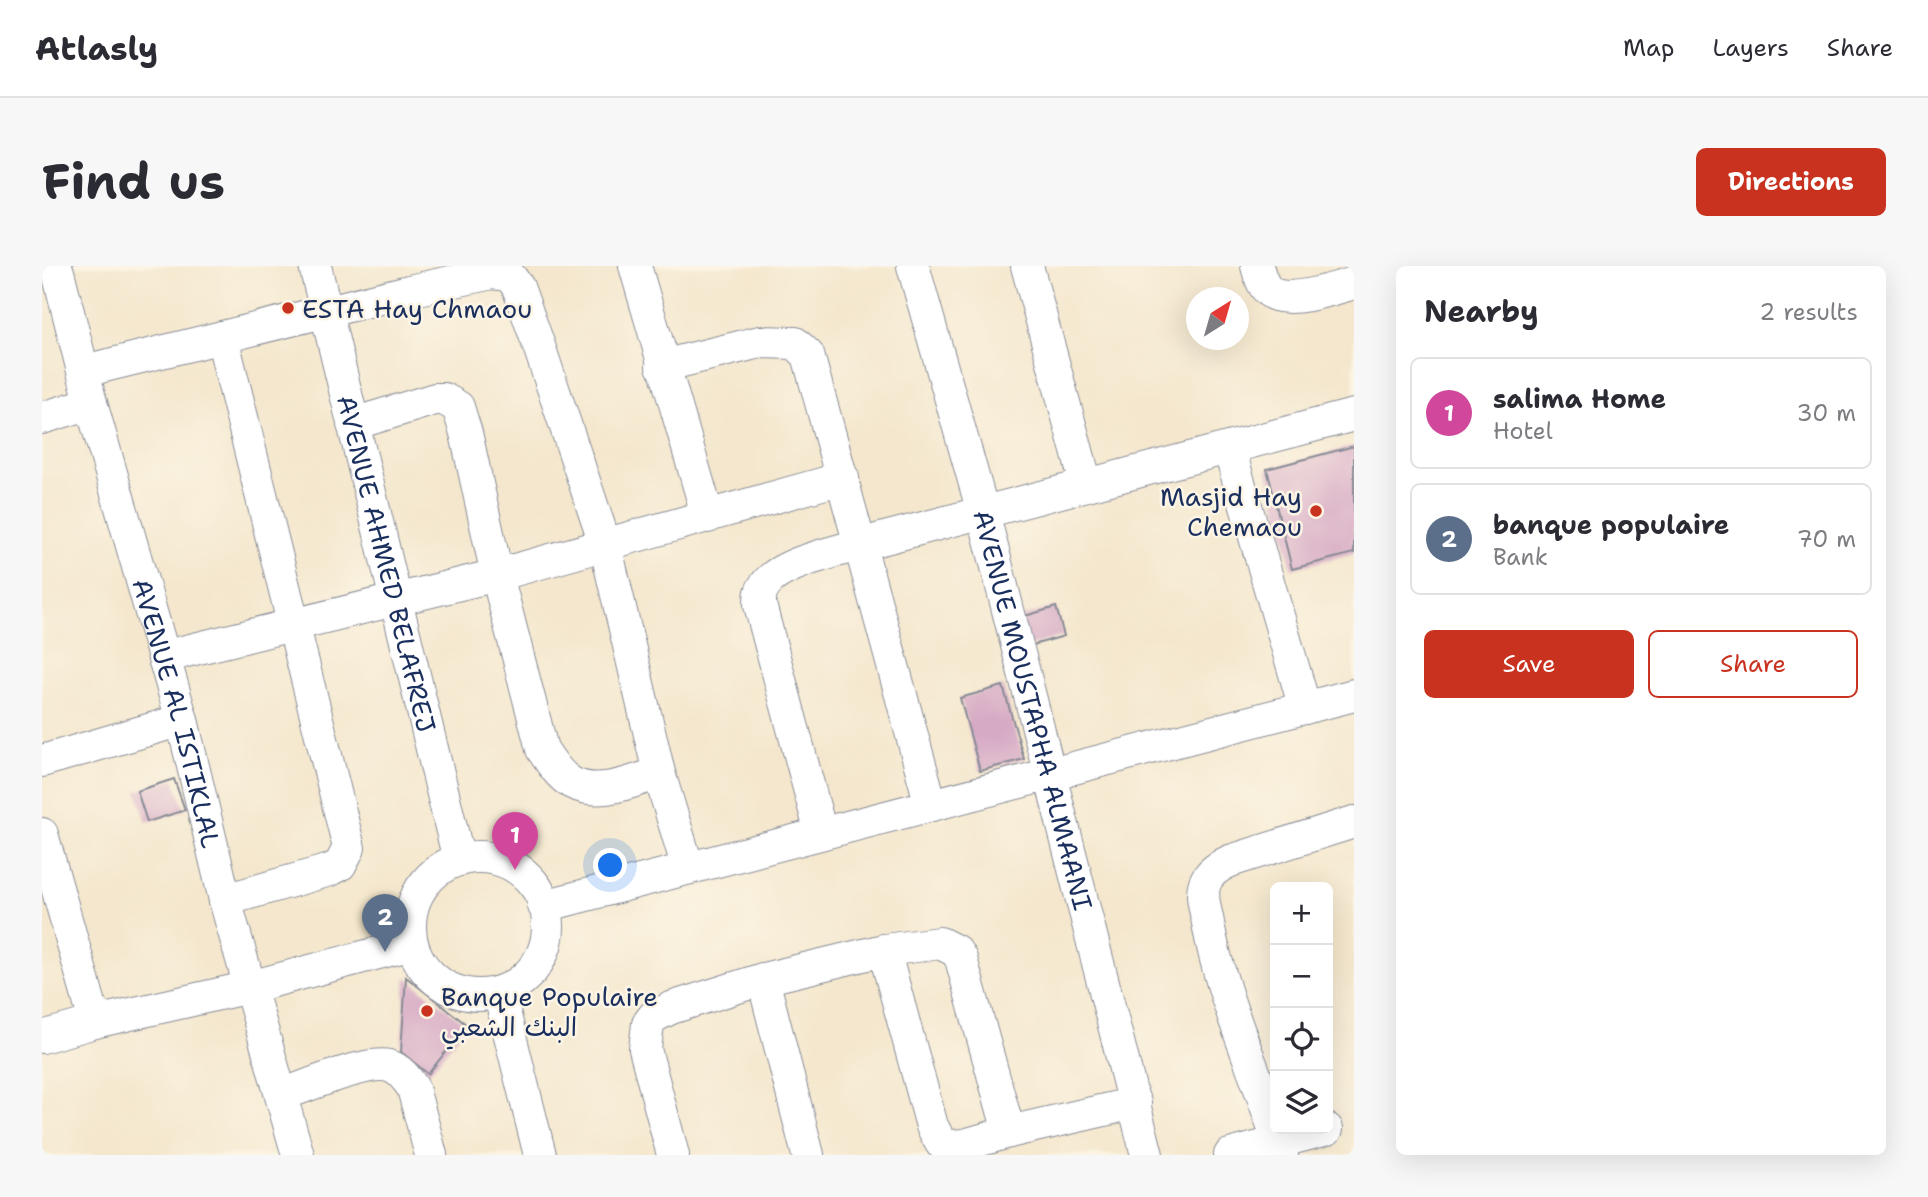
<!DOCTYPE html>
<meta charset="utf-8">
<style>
body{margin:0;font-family:"Shantell Sans","Playpen Sans Arabic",sans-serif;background:#f7f7f7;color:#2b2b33}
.controls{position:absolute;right:21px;bottom:21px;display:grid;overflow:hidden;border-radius:10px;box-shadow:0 7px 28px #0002}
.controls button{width:63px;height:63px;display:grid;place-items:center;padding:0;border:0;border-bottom:2px solid #e1e1e2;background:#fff;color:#2b2b33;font:35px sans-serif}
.compass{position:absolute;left:1144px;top:21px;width:63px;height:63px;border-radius:50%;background:#fff;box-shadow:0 7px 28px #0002;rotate:37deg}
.you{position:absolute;left:569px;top:600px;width:24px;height:24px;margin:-18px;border:5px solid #fff;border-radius:50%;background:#1a73e8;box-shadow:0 0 0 10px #1a73e833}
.badge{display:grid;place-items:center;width:46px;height:46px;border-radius:50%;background:#c8321e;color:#fff;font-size:23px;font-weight:700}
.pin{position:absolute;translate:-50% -58px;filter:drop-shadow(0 2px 4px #0008)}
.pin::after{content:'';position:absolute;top:37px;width:24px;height:21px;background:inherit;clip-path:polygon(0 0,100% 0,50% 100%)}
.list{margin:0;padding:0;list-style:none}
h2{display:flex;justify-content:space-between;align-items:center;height:91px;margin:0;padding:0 28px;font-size:30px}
h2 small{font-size:23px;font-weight:400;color:#7c7c81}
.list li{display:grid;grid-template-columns:46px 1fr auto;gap:21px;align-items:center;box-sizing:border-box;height:112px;margin:0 14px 14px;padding:0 14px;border:2px solid #e1e1e2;border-radius:10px}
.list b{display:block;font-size:26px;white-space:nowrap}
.list p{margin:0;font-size:23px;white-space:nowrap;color:#7c7c81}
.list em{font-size:23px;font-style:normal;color:#7c7c81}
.actions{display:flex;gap:14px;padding:21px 28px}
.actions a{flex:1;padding:16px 0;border:2px solid #c8321e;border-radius:10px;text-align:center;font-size:24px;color:#c8321e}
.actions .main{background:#c8321e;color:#fff}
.icon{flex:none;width:38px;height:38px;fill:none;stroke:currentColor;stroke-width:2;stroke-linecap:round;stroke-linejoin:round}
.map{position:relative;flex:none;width:1312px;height:889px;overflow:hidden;border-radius:10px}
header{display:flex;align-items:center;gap:42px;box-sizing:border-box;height:98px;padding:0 35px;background:#fff;border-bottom:2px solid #e1e1e2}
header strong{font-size:33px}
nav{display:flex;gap:38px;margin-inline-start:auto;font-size:24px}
.intro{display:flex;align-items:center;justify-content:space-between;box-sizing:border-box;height:168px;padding:0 42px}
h1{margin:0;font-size:49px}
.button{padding:18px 32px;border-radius:10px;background:#c8321e;color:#fff;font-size:24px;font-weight:700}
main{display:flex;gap:42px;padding:0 42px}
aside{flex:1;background:#fff;border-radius:10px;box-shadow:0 7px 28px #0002}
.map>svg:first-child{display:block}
</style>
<header>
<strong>Atlasly</strong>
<nav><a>Map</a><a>Layers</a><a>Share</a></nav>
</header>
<div class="intro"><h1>Find us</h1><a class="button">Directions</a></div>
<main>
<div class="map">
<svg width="1312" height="889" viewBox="0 0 1312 889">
<rect width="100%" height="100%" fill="#fcf5e5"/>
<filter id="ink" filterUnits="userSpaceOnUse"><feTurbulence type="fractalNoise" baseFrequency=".0143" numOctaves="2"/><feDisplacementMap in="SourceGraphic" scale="14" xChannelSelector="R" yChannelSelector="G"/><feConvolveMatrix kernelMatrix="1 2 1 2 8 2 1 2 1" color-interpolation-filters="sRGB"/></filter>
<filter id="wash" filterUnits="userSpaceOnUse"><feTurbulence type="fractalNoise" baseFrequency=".00686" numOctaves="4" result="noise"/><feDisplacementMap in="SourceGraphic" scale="28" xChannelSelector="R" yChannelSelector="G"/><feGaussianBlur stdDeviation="1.57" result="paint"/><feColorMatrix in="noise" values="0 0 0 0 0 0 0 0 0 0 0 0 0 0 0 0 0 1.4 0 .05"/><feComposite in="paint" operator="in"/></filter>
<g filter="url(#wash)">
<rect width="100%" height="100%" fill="#f4e7cd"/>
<g id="blocks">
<!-- building -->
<g fill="#d6a9c4">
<polygon points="1312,180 1312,287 1250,303 1225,203"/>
<polygon points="1014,341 1022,370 984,381 976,352"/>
<polygon points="961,420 982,493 938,505 918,432"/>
<polygon points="132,513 143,544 105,556 95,525"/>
<polygon points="364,711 425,759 386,808 359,786"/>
</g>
</g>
</g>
<g filter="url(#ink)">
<use href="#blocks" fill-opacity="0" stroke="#888b96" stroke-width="2"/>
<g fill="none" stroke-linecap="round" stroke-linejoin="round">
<defs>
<g id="minor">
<path id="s1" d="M273 0 417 594"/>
<polyline points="593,0 666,251"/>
<path id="s2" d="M871 0 941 246 1105 889"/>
<polyline points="985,0 1044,218"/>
<path d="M1215 0C1218 10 1221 23 1231 28 1251 37 1291 23 1312 17"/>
<path id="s3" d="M16 6 49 137 140 454 183 634 256 889"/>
<polyline points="180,71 307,582 298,599 288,604 183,634"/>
<polyline points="620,100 718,76 753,77 766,89 889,539"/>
<polyline points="42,105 367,25 450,7 467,9 476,21 496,77 563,278 617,507 646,602"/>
<polyline points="0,152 49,137"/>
<path d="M311 158 393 133H402L416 141 424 167 455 309 500 483C508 495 517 510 530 517 557 531 591 515 617 507"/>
<polyline points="1187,182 1263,442"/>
<polyline points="122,393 140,386 455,309 801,212"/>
<polyline points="0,495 140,454"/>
<path d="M779 567 718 339C718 330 718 325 724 318 739 297 794 286 820 278L1312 149"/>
<polyline points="0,568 53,756"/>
<circle cx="437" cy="660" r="69"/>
<polyline points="502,640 1312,429"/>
<polyline points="842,684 890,860 899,877 909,880 922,879 967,866 1093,837"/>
<polyline points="721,713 766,889"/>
<polyline points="457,726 498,889"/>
<polyline points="0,771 53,756 208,721 370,678"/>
<path d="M239 829C264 821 324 794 347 800 358 803 365 813 371 822L389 889"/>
<polyline points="631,889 603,783 606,758 611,751 629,742 721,713 842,684 898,677 914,685 919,693 967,866"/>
<polyline points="1188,889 1285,863"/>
<path d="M1240 889C1218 811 1180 737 1166 657 1164 645 1159 632 1162 620 1165 607 1177 600 1188 595L1312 556"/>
</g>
</defs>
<!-- minor casing -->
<use href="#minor" stroke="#888b96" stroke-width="34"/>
<!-- minor -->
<use href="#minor" stroke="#fff" stroke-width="32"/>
</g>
</g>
<!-- markers -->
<g fill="#c8321e" stroke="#fcf5e5" stroke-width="2.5">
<circle cx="246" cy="42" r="7"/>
<circle cx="1274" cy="245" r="7"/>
<circle cx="385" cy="745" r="7"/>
</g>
<g text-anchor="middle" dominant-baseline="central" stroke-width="5" stroke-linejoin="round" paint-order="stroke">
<!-- poi labels -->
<g font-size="26" fill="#1b2f5e" stroke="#fcf5e5" text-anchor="start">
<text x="260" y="42">ESTA Hay Chmaou</text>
<text x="1260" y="230" text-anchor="end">Masjid Hay<tspan x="1260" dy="30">Chemaou</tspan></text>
<text x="399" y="730">Banque Populaire<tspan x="399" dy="30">البنك الشعبي</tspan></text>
</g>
<!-- street labels -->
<g font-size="26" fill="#1b2f5e" stroke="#fcf5e5">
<text stroke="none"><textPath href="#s1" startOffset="306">AVENUE AHMED BELAFREJ</textPath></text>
<text stroke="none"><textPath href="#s2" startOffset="460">AVENUE MOUSTAPHA ALMAANI</textPath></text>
<text stroke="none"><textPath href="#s3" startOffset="457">AVENUE AL ISTIKLAL</textPath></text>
</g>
</g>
</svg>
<div class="controls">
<button>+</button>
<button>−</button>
<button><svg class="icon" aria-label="locate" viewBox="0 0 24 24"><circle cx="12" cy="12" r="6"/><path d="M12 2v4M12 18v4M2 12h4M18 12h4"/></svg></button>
<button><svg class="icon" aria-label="layers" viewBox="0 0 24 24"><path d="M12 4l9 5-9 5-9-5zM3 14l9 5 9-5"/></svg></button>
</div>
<svg class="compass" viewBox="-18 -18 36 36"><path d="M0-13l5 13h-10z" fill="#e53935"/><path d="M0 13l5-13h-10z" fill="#7c7c81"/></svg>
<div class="you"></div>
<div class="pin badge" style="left:473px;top:604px;background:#d1479c">1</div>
<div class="pin badge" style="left:343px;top:686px;background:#5c6f8a">2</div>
</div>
<aside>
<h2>Nearby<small>2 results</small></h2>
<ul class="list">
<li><span class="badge" style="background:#d1479c">1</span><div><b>salima Home</b><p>Hotel</p></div><em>30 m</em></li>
<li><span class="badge" style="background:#5c6f8a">2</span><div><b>banque populaire</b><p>Bank</p></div><em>70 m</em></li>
</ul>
<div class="actions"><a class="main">Save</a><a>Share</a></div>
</aside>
</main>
